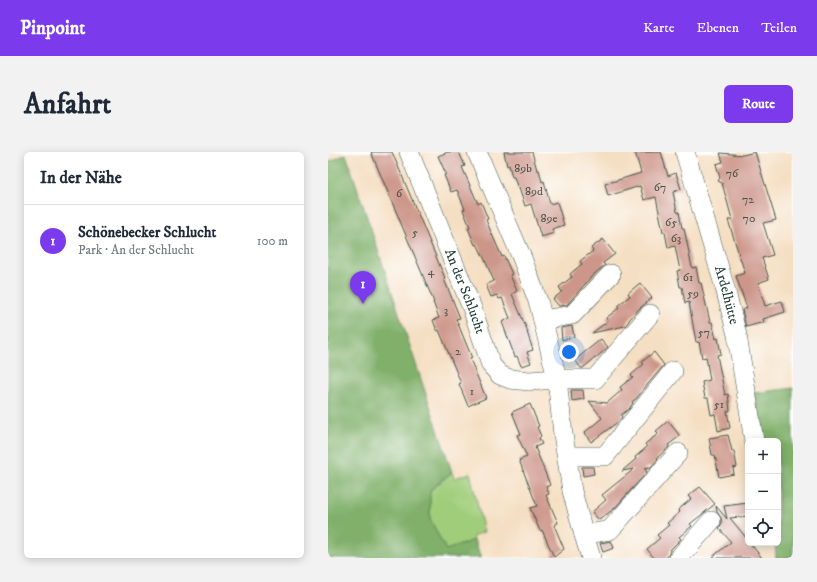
<!DOCTYPE html>
<html lang="de">
<meta charset="utf-8">
<style>
body{margin:0;font-family:"IM FELL DW Pica",serif;background:#f2f2f3;color:#1f2937}
.controls{position:absolute;right:12px;bottom:12px;display:grid;overflow:hidden;border-radius:6px;box-shadow:0 2px 10px #0003}
.controls button{width:36px;height:36px;display:grid;place-items:center;padding:0;border:0;border-bottom:1px solid #e0e1e3;background:#fff;color:#1f2937;font:20px sans-serif}
.you{position:absolute;left:241px;top:200px;width:14px;height:14px;margin:-10px;border:3px solid #fff;border-radius:50%;background:#1a73e8;box-shadow:0 0 0 6px #1a73e833}
.badge{display:grid;place-items:center;width:26px;height:26px;border-radius:50%;background:#7c3aed;color:#fff;font-size:13px;font-weight:700}
.pin{position:absolute;translate:-50% -33px;filter:drop-shadow(0 1px 2px #0008)}
.pin::after{content:'';position:absolute;top:21px;width:14px;height:12px;background:inherit;clip-path:polygon(0 0,100% 0,50% 100%)}
.list{margin:0;padding:0;list-style:none}
h2{display:flex;justify-content:space-between;align-items:center;height:52px;margin:0;padding:0 16px;font-size:17px}
h2 small{font-size:13px;font-weight:400;color:#747a83}
.list li{display:grid;grid-template-columns:26px 1fr auto;gap:12px;align-items:center;box-sizing:border-box;height:72px;padding:0 16px;border-top:1px solid #e0e1e3}
.list b{display:block;font-size:15px;white-space:nowrap}
.list p{margin:0;font-size:13px;white-space:nowrap;color:#747a83}
.list em{font-size:13px;font-style:normal;color:#747a83}
.icon{flex:none;width:22px;height:22px;fill:none;stroke:currentColor;stroke-width:2;stroke-linecap:round;stroke-linejoin:round}
.map{position:relative;flex:none;width:465px;height:406px;overflow:hidden;border-radius:6px}
header{display:flex;align-items:center;gap:24px;box-sizing:border-box;height:56px;padding:0 20px;background:#7c3aed;color:#fff}
header strong{font-size:19px}
nav{display:flex;gap:22px;margin-inline-start:auto;font-size:14px}
.intro{display:flex;align-items:center;justify-content:space-between;box-sizing:border-box;height:96px;padding:0 24px}
h1{margin:0;font-size:28px}
.button{padding:10px 18px;border-radius:6px;background:#7c3aed;color:#fff;font-size:14px;font-weight:700}
main{display:flex;gap:24px;padding:0 24px}
aside{flex:1;background:#fff;border-radius:6px;box-shadow:0 2px 10px #0003}
.map>svg:first-child{display:block}
</style>
<header>
<strong>Pinpoint</strong>
<nav><a>Karte</a><a>Ebenen</a><a>Teilen</a></nav>
</header>
<div class="intro"><h1>Anfahrt</h1><a class="button">Route</a></div>
<main>
<aside>
<h2>In der Nähe<small></small></h2>
<ul class="list">
<li><span class="badge">1</span><div><b>Schönebecker Schlucht</b><p>Park · An der Schlucht</p></div><em>100 m</em></li>
</ul>
</aside>
<div class="map">
<svg width="465" height="406" viewBox="0 0 465 406">
<rect width="100%" height="100%" fill="#fff"/>
<filter id="ink" filterUnits="userSpaceOnUse"><feTurbulence type="fractalNoise" baseFrequency=".025" numOctaves="2"/><feDisplacementMap in="SourceGraphic" scale="8" xChannelSelector="R" yChannelSelector="G"/><feConvolveMatrix kernelMatrix="1 2 1 2 8 2 1 2 1" color-interpolation-filters="sRGB"/></filter>
<filter id="wash" filterUnits="userSpaceOnUse"><feTurbulence type="fractalNoise" baseFrequency=".012" numOctaves="4" result="noise"/><feDisplacementMap in="SourceGraphic" scale="16" xChannelSelector="R" yChannelSelector="G"/><feGaussianBlur stdDeviation="0.9" result="paint"/><feColorMatrix in="noise" values="0 0 0 0 0 0 0 0 0 0 0 0 0 0 0 0 0 1.4 0 .05"/><feComposite in="paint" operator="in"/></filter>
<g filter="url(#wash)">
<rect width="100%" height="100%" fill="#f5dfc3"/>
<!-- green -->
<polygon fill="#a0cd7a" stroke="#608557" points="124,320 126,326 142,321 156,380 145,384 146,388 118,399 102,367 102,339"/>
<!-- forest -->
<g fill="#80b06a" stroke="#50764f">
<polygon points="18,2 124,320 102,338 102,367 118,398 146,388 153,406 0,406 0,10"/>
<polygon points="465,236 465,406 448,406 447,391 450,391 450,289 434,289 426,241"/>
</g>
<g id="blocks">
<!-- building -->
<g fill="#cd968a">
<polygon points="43,0 64,0 117,126 116,127 132,166 128,167 144,206 142,207 158,246 140,254 131,232 133,231 111,178 109,179 105,168 111,166 105,150 106,150"/>
<polygon points="120,0 131,0 137,14 134,15 150,52 153,50 160,67 158,68 166,87 174,105 176,104 184,122 182,123 189,139 184,142 200,180 199,180 205,198 199,200 203,211 193,214 189,204 187,205 174,170 182,166 174,146 171,147 169,143 163,145 158,133 166,129 156,106 149,92 147,93 140,76 142,75 135,58 137,57 129,38 123,40 116,23 118,22 110,4"/>
<polygon points="176,0 204,0 209,18 211,18 214,30 216,29 222,52 229,50 236,73 224,77 226,81 213,85 203,52 197,54 191,36 190,37 186,25 184,25 181,13 179,14"/>
<polygon points="307,0 333,0 340,24 348,21 353,37 345,40 349,60 351,60 354,76 356,76 364,116 368,115 371,131 373,131 382,170 384,170 388,187 390,186 393,202 389,203 397,243 400,242 402,259 399,259 402,276 390,279 387,262 383,263 380,246 377,246 374,230 382,228 378,205 374,206 371,190 368,190 361,150 357,151 354,135 352,135 349,119 352,118 347,94 340,96 337,80 335,80 328,45 316,48 312,34 280,44 277,32 313,21"/>
<polygon points="427,0 448,68 435,71 445,103 434,106 441,127 430,131 437,154 454,149 457,160 435,167 436,170 418,175 414,158 419,156 408,124 417,121 400,68 404,67 394,31 390,29 392,26 388,12 395,10 392,1 415,3"/>
<polygon points="275,87 287,102 275,111 277,113 264,124 239,153 231,154 225,147 234,140 231,135 244,125 242,122 254,112 252,109 265,99 263,96"/>
<polygon points="312,131 324,146 312,156 301,168 301,169 297,174 264,181 280,169 278,166 291,156 289,154 302,144 300,141"/>
<polygon points="244,174 246,185 234,188 233,176"/>
<polygon points="273,187 280,195 268,206 267,206 255,216 253,216 247,208"/>
<polygon points="326,200 336,213 315,238 309,246 304,250 305,251 301,257 293,263 294,265 291,269 263,290 256,281 274,266 261,249 279,251 294,238 292,235 305,225 303,223 316,212 314,210"/>
<polygon points="243,238 255,238 256,247 244,249"/>
<polygon points="202,252 211,274 209,275 213,284 211,286 214,292 207,295 222,333 218,335 221,342 218,343 230,371 226,373 236,397 226,405 214,378 212,379 202,356 209,354 191,308 199,305 189,283 193,282 184,260"/>
<polygon points="340,269 352,284 340,293 341,295 329,306 330,307 323,315 316,316 319,320 286,357 271,368 264,360 278,348 274,343 306,317 294,319 308,307 307,305 319,295 317,292 330,282 328,279"/>
<polygon points="400,283 404,299 406,299 409,315 405,316 406,322 391,325 387,303 384,303 381,286"/>
<polygon points="254,315 265,315 266,322 255,324"/>
<polygon points="372,335 387,352 362,372 364,374 351,385 353,387 342,398 342,399 340,404 338,406 326,406 319,397 332,386 329,383 341,373 339,371 352,360 350,358 363,347 360,344"/>
<polygon points="420,351 420,364 402,366 420,388 420,391 422,391 434,406 383,406 403,390 391,376 394,371 393,366 389,360 388,354 399,367 396,354"/>
<polygon points="283,389 286,396 275,400 272,391"/>
</g>
</g>
</g>
<g filter="url(#ink)">
<use href="#blocks" fill-opacity="0" stroke="#3f5549" stroke-width="1"/>
<g fill="none" stroke-linecap="round" stroke-linejoin="round">
<defs>
<g id="minor">
<path id="s1" d="M81 0 144 156 163 213 172 223 182 227 201 229 229 227H267L322 162"/>
<polyline points="149,0 194,106 211,152 229,227 235,282 244,339 256,383 263,406"/>
<path id="s2" d="M357 0 397 136 409 183 426 289"/>
<polyline points="215,168 244,163 283,122"/>
<polyline points="239,304 277,304 345,219"/>
<polyline points="256,383 282,378 350,301"/>
<polyline points="351,406 383,369"/>
</g>
</defs>
<!-- minor casing -->
<use href="#minor" stroke="#3f5549" stroke-width="20"/>
<!-- minor -->
<use href="#minor" stroke="#fff" stroke-width="19"/>
</g>
</g>
<g text-anchor="middle" dominant-baseline="central" stroke-width="3" stroke-linejoin="round" paint-order="stroke">
<!-- number labels -->
<g font-size="12" fill="#4a534a">
<text x="195" y="16">89b</text>
<text x="404" y="21">76</text>
<text x="332" y="35">67</text>
<text x="206" y="39">89d</text>
<text x="71" y="41">6</text>
<text x="420" y="47">72</text>
<text x="221" y="66">89e</text>
<text x="421" y="66">70</text>
<text x="343" y="70">65</text>
<text x="87" y="80">5</text>
<text x="348" y="86">63</text>
<text x="103" y="119">4</text>
<text x="360" y="125">61</text>
<text x="365" y="141">59</text>
<text x="118" y="158">3</text>
<text x="376" y="180">57</text>
<text x="130" y="199">2</text>
<text x="144" y="239">1</text>
<text x="391" y="252">51</text>
</g>
<!-- street labels -->
<g font-size="14" fill="#1f3d34" stroke="#fff">
<text stroke="none"><textPath href="#s1" startOffset="150">An der Schlucht</textPath></text>
<text stroke="none"><textPath href="#s2" startOffset="149">Ardelhütte</textPath></text>
</g>
</g>
</svg>
<div class="controls">
<button>+</button>
<button>−</button>
<button><svg class="icon" aria-label="locate" viewBox="0 0 24 24"><circle cx="12" cy="12" r="6"/><path d="M12 2v4M12 18v4M2 12h4M18 12h4"/></svg></button>
</div>
<div class="you"></div>
<div class="pin badge" style="left:35px;top:152px">1</div>
</div>
</main>
